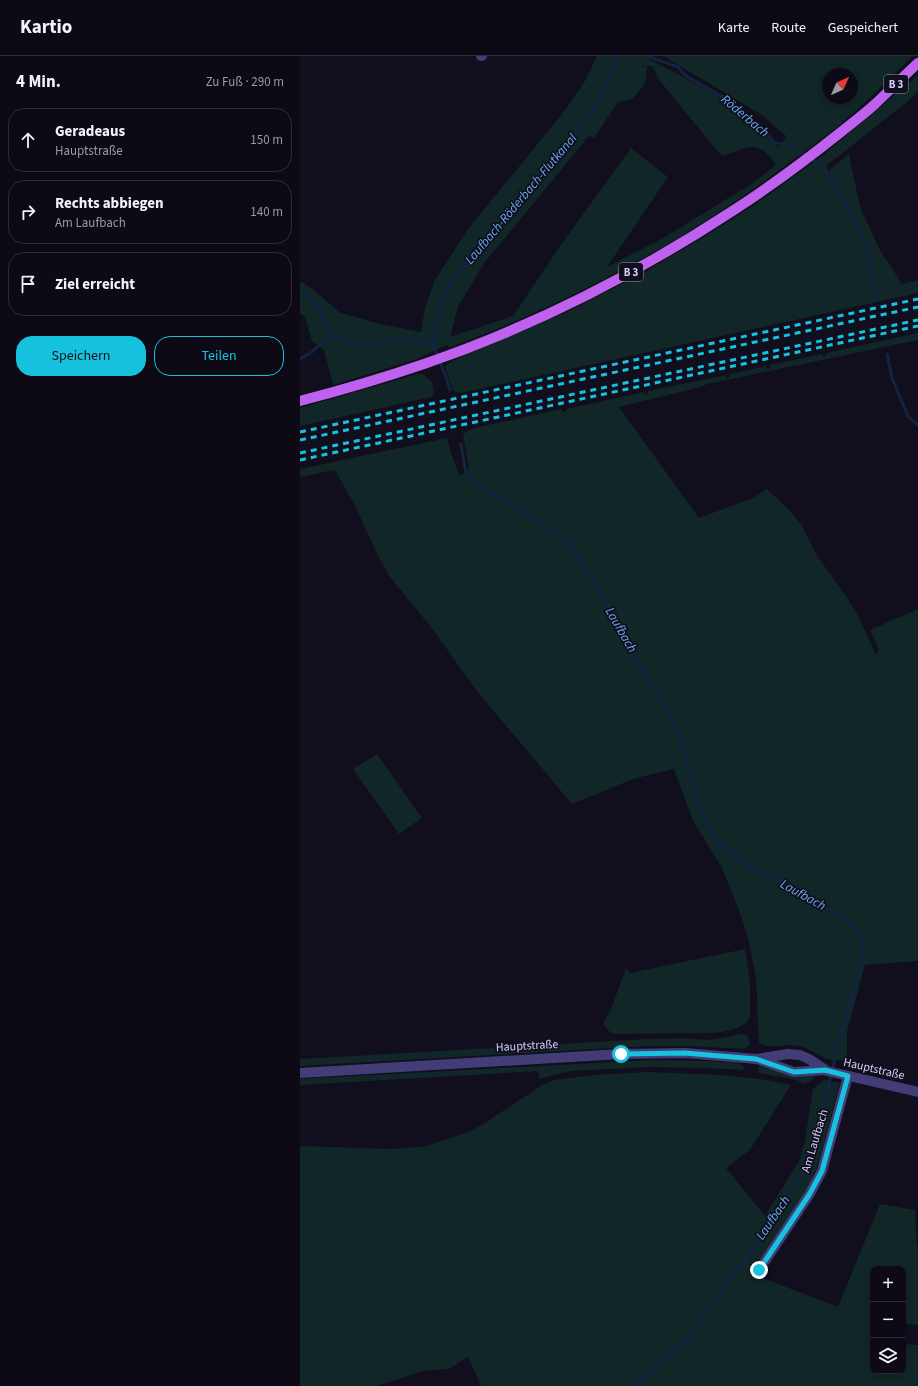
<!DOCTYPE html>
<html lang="de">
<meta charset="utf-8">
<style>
body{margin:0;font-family:"Source Sans 3",sans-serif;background:#1b1823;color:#f1f3f6}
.controls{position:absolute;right:12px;bottom:12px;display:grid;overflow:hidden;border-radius:8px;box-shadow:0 2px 6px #0003}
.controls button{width:36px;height:36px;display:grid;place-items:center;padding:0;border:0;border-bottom:1px solid #2d2b35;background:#0d0a16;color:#f1f3f6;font:20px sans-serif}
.compass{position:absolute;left:522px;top:12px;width:36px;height:36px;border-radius:50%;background:#0d0a16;box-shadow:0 2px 6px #0003;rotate:45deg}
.stop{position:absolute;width:12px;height:12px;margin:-9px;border:3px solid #17c2de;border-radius:50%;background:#fff}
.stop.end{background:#17c2de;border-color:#fff;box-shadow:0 1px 4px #0008}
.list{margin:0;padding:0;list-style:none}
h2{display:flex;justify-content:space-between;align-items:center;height:52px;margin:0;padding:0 16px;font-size:17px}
h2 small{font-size:13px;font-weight:400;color:#9a9aa1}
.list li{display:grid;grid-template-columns:26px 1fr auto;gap:12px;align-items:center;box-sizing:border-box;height:64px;margin:0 8px 8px;padding:0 8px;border:1px solid #2d2b35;border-radius:16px}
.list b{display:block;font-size:15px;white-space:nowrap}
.list p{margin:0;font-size:13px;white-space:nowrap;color:#9a9aa1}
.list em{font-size:13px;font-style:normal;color:#9a9aa1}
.actions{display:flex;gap:8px;padding:12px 16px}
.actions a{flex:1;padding:9px 0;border:1px solid #17c2de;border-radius:16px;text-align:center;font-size:14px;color:#17c2de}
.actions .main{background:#17c2de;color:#111}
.icon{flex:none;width:22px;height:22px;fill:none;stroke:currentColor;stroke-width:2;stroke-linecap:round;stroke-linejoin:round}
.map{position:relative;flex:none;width:618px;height:1330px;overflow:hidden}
header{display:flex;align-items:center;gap:24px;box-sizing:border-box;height:56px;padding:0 20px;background:#0d0a16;border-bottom:1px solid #2d2b35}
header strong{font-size:19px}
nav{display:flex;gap:22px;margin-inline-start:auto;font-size:14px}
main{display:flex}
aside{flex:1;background:#0d0a16}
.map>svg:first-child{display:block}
</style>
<header>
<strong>Kartio</strong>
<nav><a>Karte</a><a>Route</a><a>Gespeichert</a></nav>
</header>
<main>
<aside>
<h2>4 Min.<small>Zu Fuß · 290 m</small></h2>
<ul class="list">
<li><svg class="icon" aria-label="ahead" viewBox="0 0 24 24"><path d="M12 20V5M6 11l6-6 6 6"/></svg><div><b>Geradeaus</b><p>Hauptstraße</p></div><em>150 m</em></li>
<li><svg class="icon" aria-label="right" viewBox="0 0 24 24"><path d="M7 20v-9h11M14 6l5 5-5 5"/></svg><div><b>Rechts abbiegen</b><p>Am Laufbach</p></div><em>140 m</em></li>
<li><svg class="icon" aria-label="arrive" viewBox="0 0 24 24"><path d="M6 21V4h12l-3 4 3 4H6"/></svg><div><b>Ziel erreicht</b></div></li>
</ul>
<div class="actions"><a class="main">Speichern</a><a>Teilen</a></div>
</aside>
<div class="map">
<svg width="618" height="1330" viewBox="0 0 618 1330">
<rect width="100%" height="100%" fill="#110e1d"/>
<!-- green -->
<g fill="#112626" fill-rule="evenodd">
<path d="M297 0H348L347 2 423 42 479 91 486 80 462 59 363 0H613C586 26 560 52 531 76 520 85 508 93 497 101 391 182 274 245 149 292L147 289 114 304 33 329 24 294 12 285 5 261 0 257V225L13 233 39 256 76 267 121 276 125 251 135 224 168 173 262 58 285 25ZM342 10H352L360 25 418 96 424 100C450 90 458 83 476 109L453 127 365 181 307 211 368 121 331 92 260 190 213 260 150 281 158 251 185 206 289 80 294 82 318 46 332 43 345 28 347 11ZM528 18H552V42H528Z"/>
<polygon points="618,19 618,35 607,46 527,109 528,115 549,98 560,151 580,194 602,228 618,224 618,237 161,337 153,335 145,310 152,305 267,256 341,218 404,181 454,149 522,100"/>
<path d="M618 277V284L407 328 401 331 319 351 399 462 453 442 467 433 489 454 501 468 518 501 546 540 559 561 576 599 579 594 570 574 618 553V905L565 909 547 976V1005C541 1004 533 1005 528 1003 516 999 506 990 493 989 482 988 468 994 459 987L456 922 449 886 440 857 422 812 393 765 374 713 333 723 272 748 176 634 134 575 90 521 78 500 56 452 35 414 0 421V413L147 382 152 400 160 420 169 412 163 378 174 372 262 353 263 356H266L267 353 344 336 345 339 348 338V335L426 319 427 322 430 321V318L466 310 467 313 470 312V309L522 298 523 301 526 300V297Z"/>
<polygon points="118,318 123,318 132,326 134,338 132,341 0,370 0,352"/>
<polygon points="77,698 122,762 99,778 53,713"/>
<polygon points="445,893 450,927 450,962 446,967 437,972 423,976 407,977 314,978 310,976 303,968 311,953 326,912 330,917"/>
<polygon points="442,978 446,979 448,981 450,989 445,993 388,990 350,990 0,1010 0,1003 347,983 380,982 411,984"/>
<polygon points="350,1004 406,1005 438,1007 444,1011 444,1013 442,1014 406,1012 349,1011 271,1015 239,1023 238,1015 0,1029 0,1023"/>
<polygon points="459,1010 516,1019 511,1025 505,1028 496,1024 459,1017 458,1015"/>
<path d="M348 1016C396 1018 443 1018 491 1029L450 1094 426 1112 465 1160 500 1103 505 1084 513 1033 524 1024 540 1027 518 1109 505 1139 450 1217 538 1251 580 1148 615 1154 617 1190H618V1269L603 1268V1213H573V1315H603V1288L618 1289V1330H181L168 1301 149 1313 123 1315 77 1330H0V1090L93 1093 127 1090 168 1076 185 1067 242 1029 255 1024 294 1019Z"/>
</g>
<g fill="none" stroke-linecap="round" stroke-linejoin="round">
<!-- stream -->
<g stroke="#122441" stroke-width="3">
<polyline points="347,0 378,11 386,20 423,41 446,58 476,87 490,89 506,100"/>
<polyline points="511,103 523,110 550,156 568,196 576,240"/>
<polyline points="0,234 10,241 20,253 24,266 31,279 46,286 71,289 103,283 119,285 133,288"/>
<polyline points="133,288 139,252 153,224 246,116 297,49 318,0"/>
<polyline points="133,288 146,321 150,334"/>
<polyline points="587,298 592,322 608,360 618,369"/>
<polyline points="0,303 12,296 31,279"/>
<polyline points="161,388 166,418 173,425 268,484 306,546 340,609 378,673 398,748 416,785 451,812 501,834 537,858 556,872 563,887 562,910 549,949 538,990 517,1077 501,1121 454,1192 414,1245 392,1279 337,1328 332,1330"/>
</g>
<!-- minor -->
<g stroke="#423d77" stroke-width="10">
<polyline points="181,0 182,0"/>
<polyline points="459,1214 509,1139 522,1115 548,1020"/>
</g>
<!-- tertiary -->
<g stroke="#423d77" stroke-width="10">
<polyline points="457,1003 494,1016 525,1014"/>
<polyline points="0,1017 321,998 385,997 456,1003 488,998 500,999 509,1003 527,1015 618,1036"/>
</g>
<!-- primary -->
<path stroke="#bf61ef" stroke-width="10" d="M0 345C42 334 83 322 124 308 232 271 338 217 434 154 471 130 506 104 541 76 552 67 563 59 574 49 589 35 603 21 618 7"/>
<!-- rail -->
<g stroke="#17c2de" stroke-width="3" stroke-dasharray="6 5" stroke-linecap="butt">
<polyline points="0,376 618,243"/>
<polyline points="0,384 618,251"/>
<polyline points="0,397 618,264"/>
<polyline points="0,404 618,270"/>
</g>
</g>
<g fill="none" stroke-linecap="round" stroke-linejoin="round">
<!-- route -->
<polyline stroke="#17c2de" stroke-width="5" points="321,998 385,997 456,1003 494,1016 525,1014 548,1020 522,1115 509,1139 459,1214"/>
</g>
<g text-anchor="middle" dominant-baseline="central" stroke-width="3.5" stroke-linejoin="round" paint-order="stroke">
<!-- shield labels -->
<g fill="#110e1d" stroke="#9a94b8" stroke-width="1">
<rect x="584" y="19" width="24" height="18" rx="3"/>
<rect x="319" y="207" width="24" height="18" rx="3"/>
</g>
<g font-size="11" font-weight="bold" fill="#d5cefa">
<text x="596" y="28">B 3</text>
<text x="331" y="216">B 3</text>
</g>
<!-- street labels -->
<g font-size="12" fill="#d5cefa" stroke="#110e1d">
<text transform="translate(227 990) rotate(-3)">Hauptstraße</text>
<text transform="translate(574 1013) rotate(13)">Hauptstraße</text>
<text transform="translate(515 1085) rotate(-73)">Am Laufbach</text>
</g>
<!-- water labels -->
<g font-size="13" font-style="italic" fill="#67abf0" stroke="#110e1d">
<text transform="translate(445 60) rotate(40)">Röderbach</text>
<text transform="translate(221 143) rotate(-50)">Laufbach-Röderbach-Flutkanal</text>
<text transform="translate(321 574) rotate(60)">Laufbach</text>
<text transform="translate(503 839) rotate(29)">Laufbach</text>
<text transform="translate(473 1162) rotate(-56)">Laufbach</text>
</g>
</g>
</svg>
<div class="controls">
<button>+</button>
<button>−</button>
<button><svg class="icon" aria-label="layers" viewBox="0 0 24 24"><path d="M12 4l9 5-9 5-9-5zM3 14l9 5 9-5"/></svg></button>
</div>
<svg class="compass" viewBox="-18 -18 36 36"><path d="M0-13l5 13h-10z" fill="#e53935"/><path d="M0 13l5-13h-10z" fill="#9a9aa1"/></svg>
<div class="stop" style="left:321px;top:998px"></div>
<div class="stop end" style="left:459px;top:1214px"></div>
</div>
</main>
